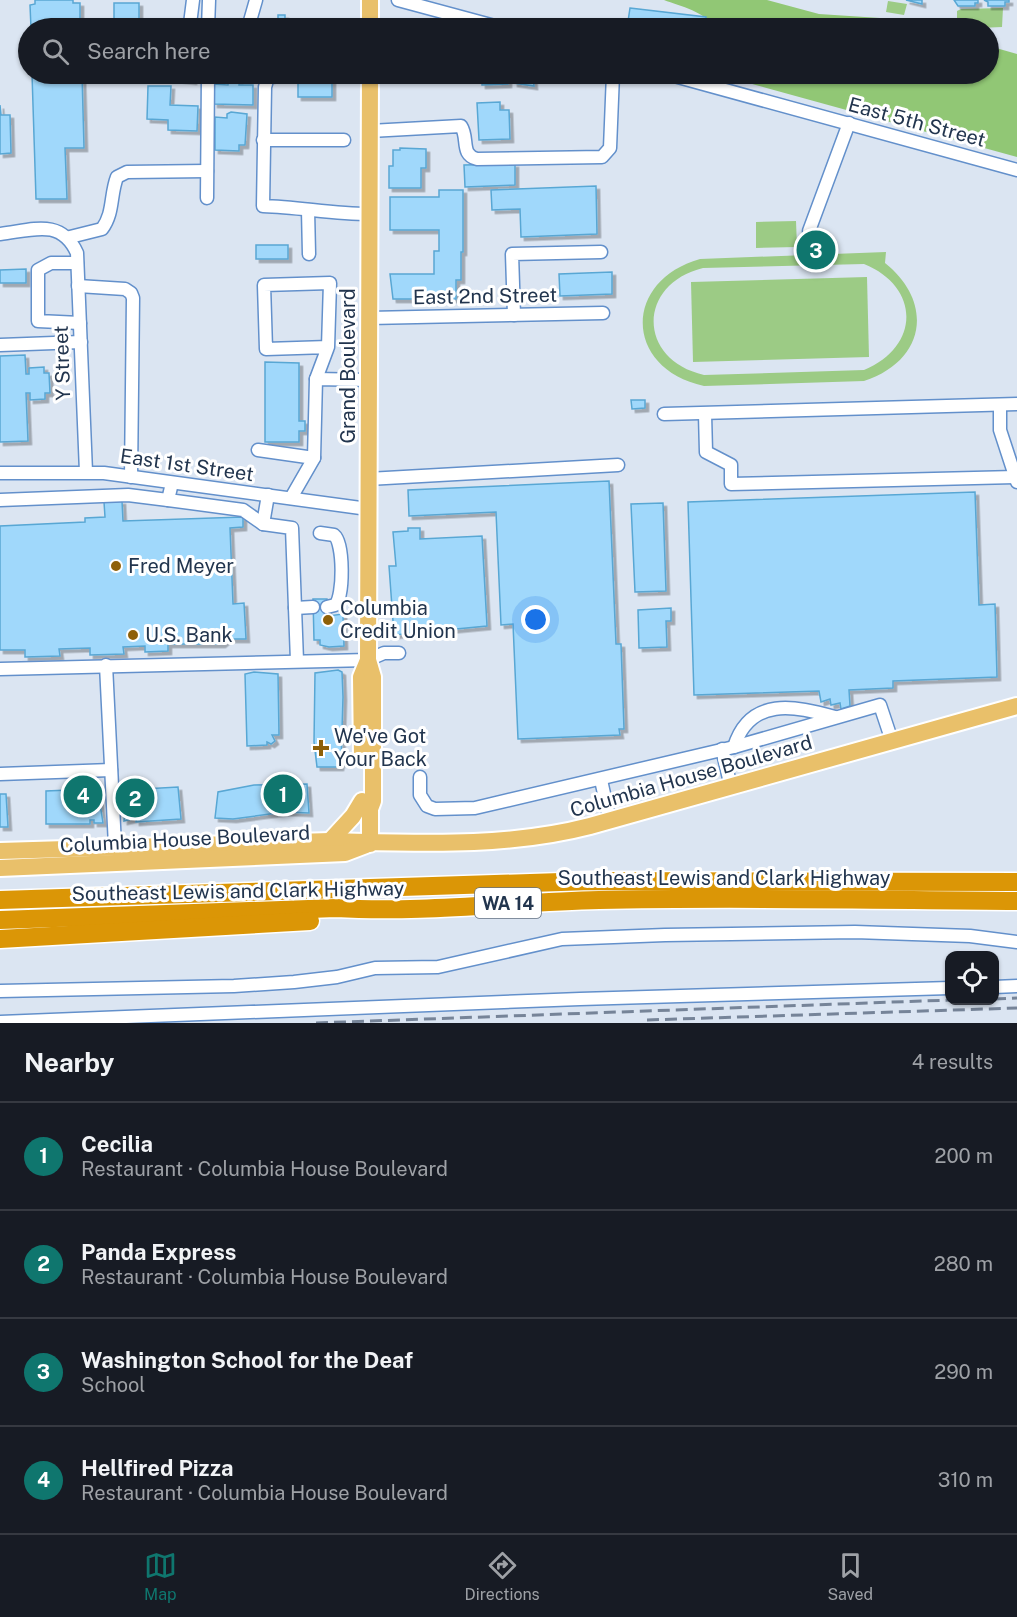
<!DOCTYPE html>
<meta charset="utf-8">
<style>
body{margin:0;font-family:"Public Sans",sans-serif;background:#242831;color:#f1f3f6}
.controls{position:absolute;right:18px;bottom:18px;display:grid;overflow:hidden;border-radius:12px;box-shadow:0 2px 4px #0004}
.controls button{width:54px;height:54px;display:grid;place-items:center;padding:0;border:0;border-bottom:2px solid #363941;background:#171b24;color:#f1f3f6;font:30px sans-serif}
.you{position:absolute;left:536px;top:620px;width:21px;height:21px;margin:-15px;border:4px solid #fff;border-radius:50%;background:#1a73e8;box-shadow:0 0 0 9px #1a73e833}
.badge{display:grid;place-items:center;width:39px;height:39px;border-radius:50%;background:#0f766e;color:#fff;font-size:20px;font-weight:700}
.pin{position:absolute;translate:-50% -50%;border:3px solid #fff;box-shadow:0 2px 6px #0006}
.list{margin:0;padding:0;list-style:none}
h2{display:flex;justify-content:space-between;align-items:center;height:78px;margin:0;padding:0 24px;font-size:26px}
h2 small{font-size:20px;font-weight:400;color:#9ea1a6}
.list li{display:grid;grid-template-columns:39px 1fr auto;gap:18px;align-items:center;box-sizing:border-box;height:108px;padding:0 24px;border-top:2px solid #363941}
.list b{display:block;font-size:22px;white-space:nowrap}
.list p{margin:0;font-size:20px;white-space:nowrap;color:#9ea1a6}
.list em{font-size:20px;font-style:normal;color:#9ea1a6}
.icon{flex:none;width:33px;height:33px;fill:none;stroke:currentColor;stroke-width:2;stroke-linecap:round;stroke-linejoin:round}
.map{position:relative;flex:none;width:1017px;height:1023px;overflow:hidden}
.search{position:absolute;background:#171b24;box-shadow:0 2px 4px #0004;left:18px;right:18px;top:18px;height:66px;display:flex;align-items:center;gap:15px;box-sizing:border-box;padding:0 21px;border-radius:33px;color:#9ea1a6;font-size:22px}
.sheet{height:510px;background:#171b24}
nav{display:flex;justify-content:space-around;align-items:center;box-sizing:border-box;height:84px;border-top:2px solid #363941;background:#171b24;font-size:16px;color:#9ea1a6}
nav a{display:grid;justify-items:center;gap:3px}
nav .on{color:#0f766e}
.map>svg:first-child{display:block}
</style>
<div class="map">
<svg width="1017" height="1023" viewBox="0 0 1017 1023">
<defs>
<filter id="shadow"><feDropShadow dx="3.5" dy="3.5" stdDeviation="0" flood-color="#0004"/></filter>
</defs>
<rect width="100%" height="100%" fill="#dbe5f2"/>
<!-- green -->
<g fill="#9ccb85" fill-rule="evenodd">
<polygon points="888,1 907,4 904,15 886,12"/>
<polygon points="1003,8 1002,27 979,28 976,25 957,25 957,11 961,9"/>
<polygon points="796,221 797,247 756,248 756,222"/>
<path d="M886 252 885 263C935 303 925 361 864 381L704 386C624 369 622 281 700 259ZM864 264C921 287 920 347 864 370L704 375C637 360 637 284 703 268Z"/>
<polygon points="867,277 869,357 693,362 691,282"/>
</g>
<!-- forest -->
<g fill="#91c775">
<path d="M664 0H767L819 14 880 18 921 28H713C707 12 680 6 664 0Z"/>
<polygon points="989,46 1017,54 1017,157 734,79 726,74 988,74"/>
</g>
<!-- building -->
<g fill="#a0d8fb" stroke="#58a7d4" stroke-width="1.5" filter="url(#shadow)">
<polygon points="35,0 73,0 73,3 80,3 80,28 31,28 30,5 35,4"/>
<polygon points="906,0 922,0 922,4"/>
<polygon points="954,0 978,0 978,3 975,3 975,6 958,6"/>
<polygon points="984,0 1009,0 1009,2 1005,2 1005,6 988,6 988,2"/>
<polygon points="114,3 139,3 139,21 131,21 131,28 114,28"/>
<polygon points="630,8 706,17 705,28 627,28"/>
<polygon points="278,15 285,15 285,24 293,24 293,28 273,28 273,24 278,24"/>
<polygon points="32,74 82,74 84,148 65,148 67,199 36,199"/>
<polygon points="159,74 193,74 193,81 159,77"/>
<polygon points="229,74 240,74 239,85 253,85 253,105 214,104 214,84 228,85"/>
<polygon points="482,74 508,74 508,84 482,85"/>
<polygon points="514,74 533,74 534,86 514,83"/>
<rect x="298" y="80" width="34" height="17"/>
<polygon points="148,86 171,86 170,105 198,106 197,131 168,130 168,120 147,119"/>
<polygon points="500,102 500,110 509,110 510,139 479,140 477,103"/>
<polygon points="0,105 1,115 10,115 11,153 0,154"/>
<polygon points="231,112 247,114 245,145 239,145 239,151 215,150 215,117 227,118 227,114"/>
<polygon points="400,148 426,149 426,168 421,168 421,188 389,188 389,166 393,166 393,150 400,150"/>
<polygon points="515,164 515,185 465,187 464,165"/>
<polygon points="596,186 597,234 521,237 520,209 492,210 491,190"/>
<polygon points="439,190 463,190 463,252 461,252 461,280 456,280 456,299 393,299 390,274 434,274 434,251 439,251 439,230 390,230 390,197 439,197"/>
<rect x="256" y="245" width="32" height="14"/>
<polygon points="26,269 26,283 0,283 0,270"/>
<polygon points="612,272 612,294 560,296 559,274"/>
<polygon points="25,355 26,374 29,374 29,368 44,367 44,373 49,373 50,393 45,393 45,399 30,400 30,393 26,393 28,441 0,442 0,356"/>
<polygon points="265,362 299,363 299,421 305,421 305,431 299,431 299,442 265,442"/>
<polygon points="631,400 645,400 645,408 632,409"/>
<polygon points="609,481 616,644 621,644 624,729 619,729 620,735 518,739 513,624 501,625 496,512 409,516 408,490"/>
<polygon points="975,492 979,605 995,604 997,677 893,681 893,688 849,690 850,706 841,709 840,703 831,705 830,699 821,702 819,691 694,695 688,502"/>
<polygon points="122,501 123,521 243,517 243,527 230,528 233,604 244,603 246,639 228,639 222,644 168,644 168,651 145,652 145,646 123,647 124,654 90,655 90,648 59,649 60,656 25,657 25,650 0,650 0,526 85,522 85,518 105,517 104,502"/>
<polygon points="663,503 666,591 635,592 631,504"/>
<polygon points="408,528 420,528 420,539 482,536 487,626 394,635 389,566 396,566 393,532 408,531"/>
<polygon points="313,599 327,599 328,616 343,614 344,646 329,647 320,645 320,640 314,640"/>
<polygon points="671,608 671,621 666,621 667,647 639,648 638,610"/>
<polygon points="338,670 342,672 343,697 341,763 340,767 317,767 314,742 315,673"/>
<polygon points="254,672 278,674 279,735 272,735 275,741 271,744 267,742 267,745 247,746 245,674"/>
<polygon points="307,784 309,813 285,812 233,819 215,818 218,792 254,785"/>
<polygon points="178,787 181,819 136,822 136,818 124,821 126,790"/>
<polygon points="94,789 98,791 103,823 94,823 94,820 90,820 90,824 46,824 46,791"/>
<polygon points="0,794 6,794 8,827 0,827"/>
</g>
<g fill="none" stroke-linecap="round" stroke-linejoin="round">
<defs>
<g id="minor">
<polyline points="398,0 502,28"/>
<polyline points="190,24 193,0"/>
<polyline points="208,28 209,0"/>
<polyline points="248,28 256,0"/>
<polyline points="568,28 600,28"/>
<polyline points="667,74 1017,170"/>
<path d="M301 75 268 77 265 87 263 206C299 207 333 214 369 214"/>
<path d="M370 131 461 126C469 138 460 155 477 159L602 157 610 148 613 74"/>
<polyline points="263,140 344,140"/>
<polyline points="207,198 208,74"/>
<polyline points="308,210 309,254"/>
<polyline points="809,231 849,123"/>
<path d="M0 234C33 230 61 218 77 253L86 472"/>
<path d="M70 237 102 229C114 213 110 195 117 177L127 172 207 171"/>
<polyline points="77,263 51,263 38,270 38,321 80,323"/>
<polyline points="78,286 125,289 131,293 133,298 131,477"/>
<polyline points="514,315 512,254 601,252"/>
<polyline points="369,318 603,313"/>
<polyline points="0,345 81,342"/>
<polyline points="316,379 328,347 330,283 264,285 266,349 328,347"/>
<polyline points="1000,405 1000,430 1017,482"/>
<polyline points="664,414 1017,404"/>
<polyline points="705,414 706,452 731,465 731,484 1015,477"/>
<polyline points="258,450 314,458"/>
<polyline points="0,473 104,473 368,509"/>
<polyline points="368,479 618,465"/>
<polyline points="172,483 168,500 243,510 263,524 292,528 297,661"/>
<polyline points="291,498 314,458 316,379 369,380"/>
<polyline points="0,500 128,495 168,500"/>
<polyline points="263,524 268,495"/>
<path d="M320 533 334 535C344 543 344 597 335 605L327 607"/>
<polyline points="295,608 313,607"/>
<polyline points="106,665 115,846 110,852"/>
<polyline points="0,669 368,660 384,653 399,653"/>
<path d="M734 747C750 696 795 706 835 717"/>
<polyline points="722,749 731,787"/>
<polyline points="0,774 111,770"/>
<polyline points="420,777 420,795 427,806 435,809 475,808 734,747 880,705 892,741"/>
<polyline points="601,780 610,821"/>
<polyline points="994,987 1017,986"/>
<polyline points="0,991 234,986 294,982 337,977 375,968 438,967 562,939 665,935 855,932 970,936 1017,942"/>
<polyline points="0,1022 580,999 950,988"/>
</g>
<g id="major">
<polyline points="370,28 370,0"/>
<polyline points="362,756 361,677 368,660"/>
<polyline points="330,841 353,816 362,801"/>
<polyline points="370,844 370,809 373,801 373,677 368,660 370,74"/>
<path d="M0 851 330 841C417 843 505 848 590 826L1017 706"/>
<polyline points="0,868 345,853 366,845"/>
</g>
<g id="highway">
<polyline points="0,900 591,881 1017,882"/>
<path d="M0 920 336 908C423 913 511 902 599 900 738 897 878 900 1017 901"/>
<polyline points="0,939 310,921"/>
</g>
</defs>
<!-- minor casing -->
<use href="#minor" stroke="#6390cb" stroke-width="15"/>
<!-- major casing -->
<use href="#major" stroke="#fff" stroke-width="20"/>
<!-- highway casing -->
<use href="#highway" stroke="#fff" stroke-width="21"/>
<!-- minor -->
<use href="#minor" stroke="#fff" stroke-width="12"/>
<!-- major -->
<use href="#major" stroke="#e9c06a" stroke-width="16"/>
<!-- highway -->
<use href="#highway" stroke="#db9606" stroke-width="18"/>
<!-- rail -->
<g stroke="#768498" stroke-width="3" stroke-dasharray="12 6" stroke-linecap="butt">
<polyline points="994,999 1017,998"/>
<polyline points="647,1020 1017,1008"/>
<polyline points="316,1023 950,1000"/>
</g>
</g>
<!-- markers -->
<g fill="#8e6008" stroke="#fff" stroke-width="2">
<circle cx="116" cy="566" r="6"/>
<circle cx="328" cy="620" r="6"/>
<circle cx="133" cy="635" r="6"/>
<path d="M318 739h6v6h6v6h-6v6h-6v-6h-6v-6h6z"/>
</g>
<g text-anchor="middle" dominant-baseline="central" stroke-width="6" stroke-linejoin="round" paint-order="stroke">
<!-- shield labels -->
<rect fill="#fff" stroke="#647283" stroke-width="1.5" x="475" y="888" width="66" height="30" rx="4.5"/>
<g font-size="18" font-weight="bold" fill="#22354e">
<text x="508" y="903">WA 14</text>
</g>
<!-- street labels -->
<g font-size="20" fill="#22354e" stroke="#fff">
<text transform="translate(917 122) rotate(15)">East 5th Street</text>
<text transform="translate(485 296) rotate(-1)">East 2nd Street</text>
<text transform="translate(62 363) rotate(-92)">Y Street</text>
<text transform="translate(348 366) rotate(-90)">Grand Boulevard</text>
<text transform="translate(187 465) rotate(8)">East 1st Street</text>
<text transform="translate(691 776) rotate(-16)">Columbia House Boulevard</text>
<text transform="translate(185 839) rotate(-3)">Columbia House Boulevard</text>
<text x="724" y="878">Southeast Lewis and Clark Highway</text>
<text transform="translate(238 891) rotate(-1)">Southeast Lewis and Clark Highway</text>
</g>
<!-- poi labels -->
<g font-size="20" fill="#22354e" stroke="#fff" text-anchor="start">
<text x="128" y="566">Fred Meyer</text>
<text x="340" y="608">Columbia<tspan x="340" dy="23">Credit Union</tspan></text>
<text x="145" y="635">U.S. Bank</text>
<text x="334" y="736">We've Got<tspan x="334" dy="23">Your Back</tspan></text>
</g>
</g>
</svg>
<div class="controls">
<button><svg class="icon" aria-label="locate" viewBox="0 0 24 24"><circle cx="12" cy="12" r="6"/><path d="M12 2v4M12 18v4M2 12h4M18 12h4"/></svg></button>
</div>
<div class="you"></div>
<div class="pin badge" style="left:283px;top:794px">1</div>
<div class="pin badge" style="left:135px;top:798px">2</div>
<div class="pin badge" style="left:816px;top:250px">3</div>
<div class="pin badge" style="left:83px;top:795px">4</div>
<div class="search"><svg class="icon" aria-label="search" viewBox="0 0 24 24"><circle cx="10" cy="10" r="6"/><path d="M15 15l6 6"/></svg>Search here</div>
</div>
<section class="sheet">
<h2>Nearby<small>4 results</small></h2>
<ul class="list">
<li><span class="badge">1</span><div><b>Cecilia</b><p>Restaurant · Columbia House Boulevard</p></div><em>200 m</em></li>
<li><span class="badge">2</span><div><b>Panda Express</b><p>Restaurant · Columbia House Boulevard</p></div><em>280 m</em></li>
<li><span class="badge">3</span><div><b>Washington School for the Deaf</b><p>School</p></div><em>290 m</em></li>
<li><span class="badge">4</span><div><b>Hellfired Pizza</b><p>Restaurant · Columbia House Boulevard</p></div><em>310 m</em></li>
</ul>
</section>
<nav>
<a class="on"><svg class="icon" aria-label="map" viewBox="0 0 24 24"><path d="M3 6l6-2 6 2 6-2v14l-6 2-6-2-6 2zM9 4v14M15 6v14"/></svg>Map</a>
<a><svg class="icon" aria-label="directions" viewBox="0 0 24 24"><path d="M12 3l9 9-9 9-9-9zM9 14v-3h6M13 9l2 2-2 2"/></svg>Directions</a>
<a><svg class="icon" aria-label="saved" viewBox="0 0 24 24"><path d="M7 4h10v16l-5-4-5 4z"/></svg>Saved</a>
</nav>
